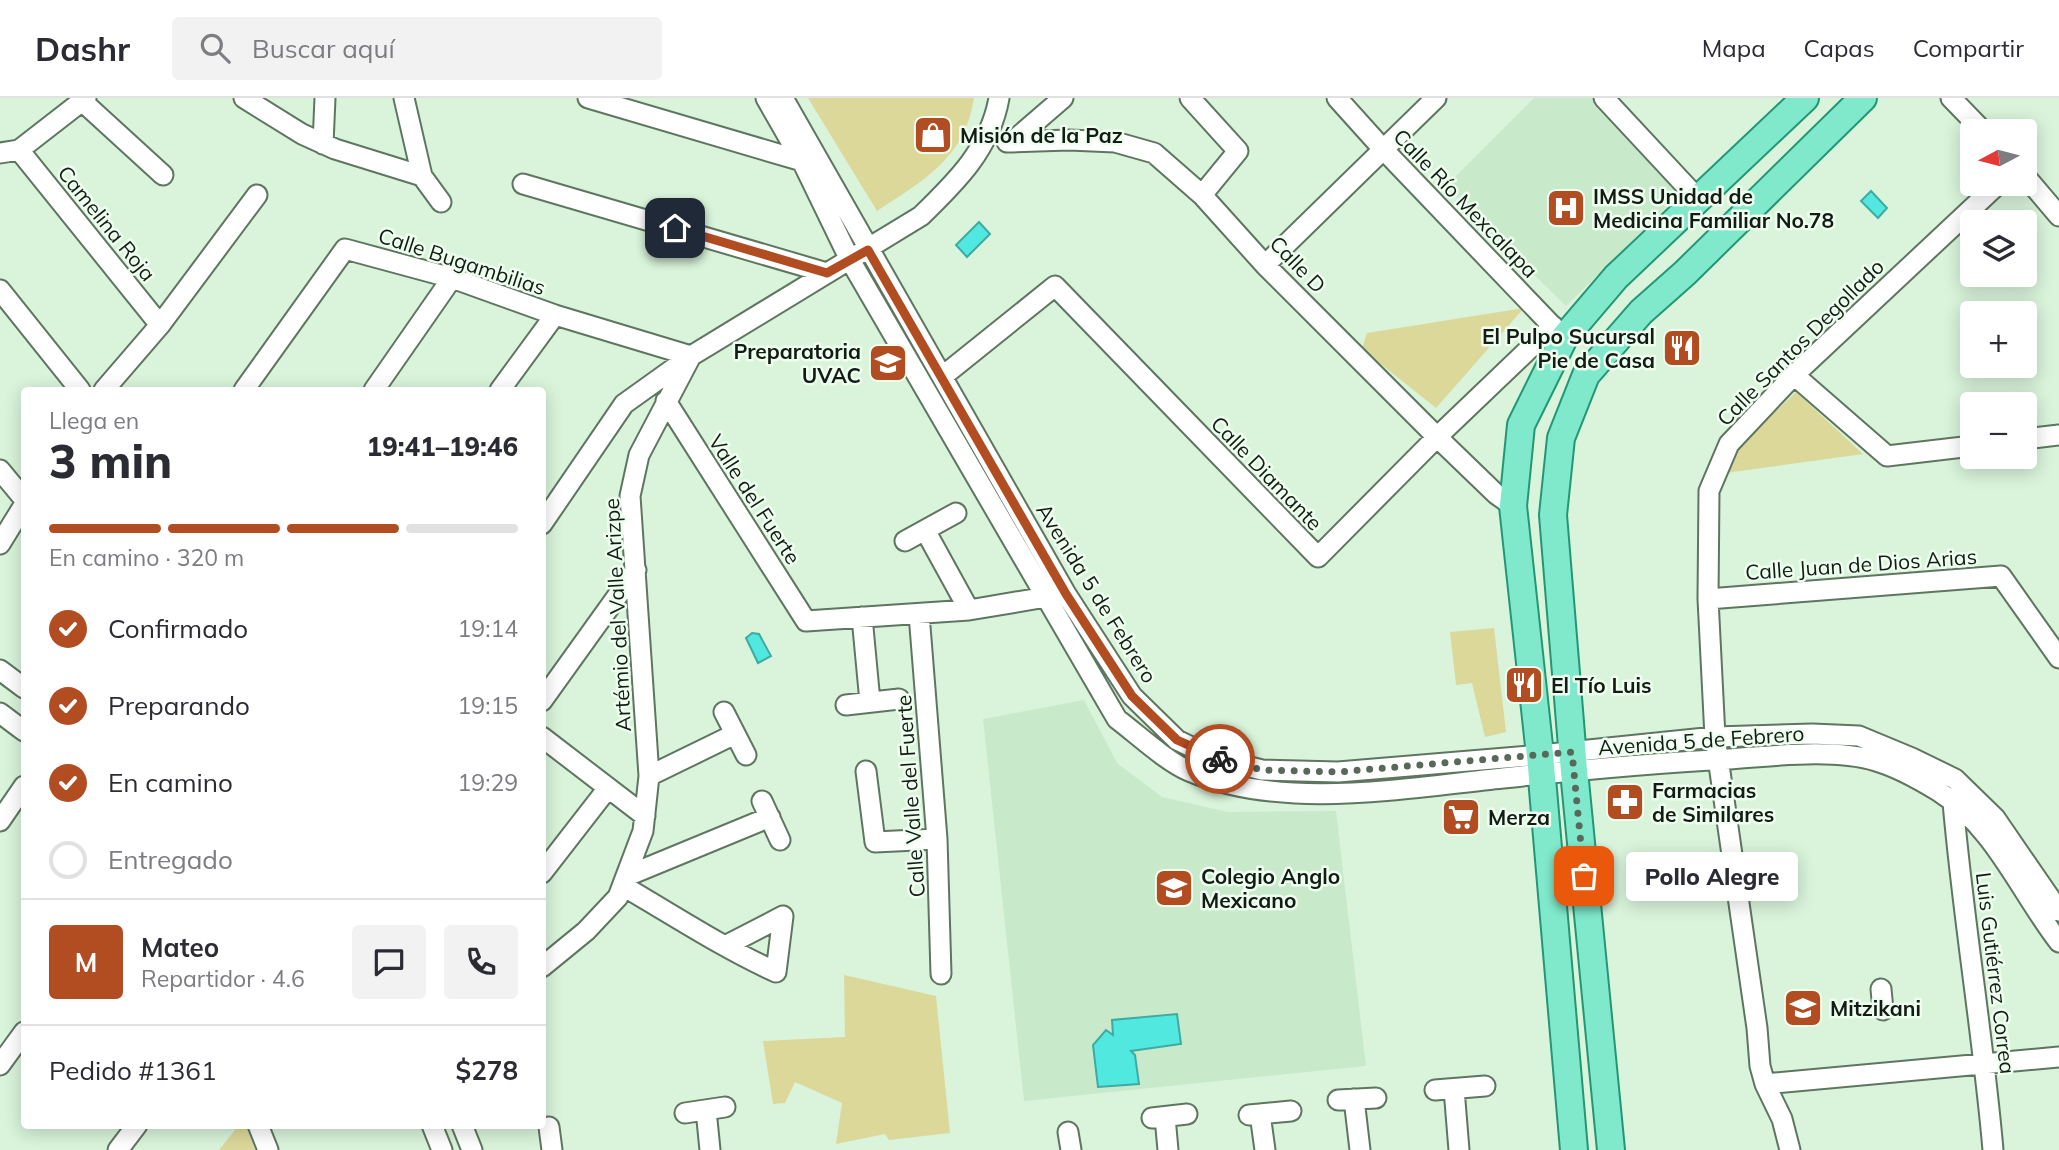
<!DOCTYPE html>
<html lang="es">
<meta charset="utf-8">
<style>
body{margin:0;font-family:Mulish,sans-serif;background:#f2f2f3;color:#2b2b33;height:100vh;display:flex;flex-direction:column;font-size:26px;white-space:nowrap}
*{box-sizing:border-box;margin:0}
p{font-size:23px;color:#7c7c81}
.icon{flex:none;width:38px;height:38px;fill:none;stroke:currentColor;stroke-width:2;stroke-linecap:round;stroke-linejoin:round}
.map{position:relative;flex:1;overflow:hidden}
.details{position:absolute;left:21px;top:289px;width:525px;height:742px;display:flex;flex-direction:column;background:#fff;border-radius:7px;box-shadow:0 4px 18px #0003}
.details>*{flex:none}
.needle{width:46px;rotate:263deg}
.buttons{position:absolute;left:1960px;top:21px;display:grid;gap:14px}
.buttons a{display:grid;place-items:center;width:77px;height:77px;border-radius:7px;background:#fff;box-shadow:0 4px 18px #0003;font-size:35px}
.pin{position:absolute;display:grid;place-items:center;width:60px;height:60px;color:#fff;margin:-30px;border-radius:14px;box-shadow:0 4px 10px #0006}
.courier{position:absolute;display:grid;place-items:center;width:70px;height:70px;margin:-35px;border:5px solid #b24c21;border-radius:50%;background:#fff;color:#222;box-shadow:0 2px 9px #0007}
.bubble{position:absolute;height:49px;border-radius:7px;background:#fff;box-shadow:0 4px 18px #0003;font-size:23px;font-weight:800;line-height:49px;text-align:center}
.head em{font-style:normal;font-weight:800}
.head div{display:flex;flex-direction:column-reverse}
.head{display:flex;align-items:center;justify-content:space-between;height:119px;padding:0 28px}
h1{font-size:46px;font-weight:800;line-height:52px}
.bar{display:grid;grid-template-columns:repeat(4,1fr);gap:10px 7px;align-content:center;height:84px;padding:0 28px}
.bar i{height:9px;border-radius:5px;background:#e1e1e2}
.bar .active{background:#b24c21}
.bar p{grid-column:span 4}
.line{display:flex;align-items:center;gap:18px;padding:0 28px;border-top:2px solid #e1e1e2}
.line div{flex:1}
.round{display:grid;place-items:center;flex:none;width:74px;height:74px;border-radius:7px;background:#f2f2f3}
ol{padding:0 28px;list-style:none}
li{display:flex;align-items:center;gap:21px;height:77px}
li p{margin-inline-start:auto}
li .icon{padding:7px;border-radius:50%;background:#b24c21;color:#fff;stroke-width:4}
li:last-child{color:#7c7c81}
li i{width:38px;height:38px;border:4px solid #e1e1e2;border-radius:50%}
header{display:flex;align-items:center;gap:42px;box-sizing:border-box;height:98px;padding:0 35px;background:#fff;border-bottom:2px solid #e1e1e2}
header strong{font-size:33px}
nav{display:flex;gap:38px;margin-inline-start:auto;font-size:24px}
.search{width:490px;height:63px;background:#f2f2f3;display:flex;align-items:center;gap:18px;box-sizing:border-box;padding:0 24px;border-radius:7px;color:#7c7c81;font-size:26px}
.map>svg:first-child{display:block}
.built{fill:#c8eacb}
.green{fill:#dcd89a}
.water{fill:#50e8df;stroke:#3eaba2;stroke-width:2}
.lines{fill:none;stroke-linecap:round;stroke-linejoin:round}
.minor-casing{stroke:#5e7660;stroke-width:23}
.major-casing{stroke:#239775;stroke-width:30}
.minor{stroke:#fff;stroke-width:19}
.major{stroke:#80e8cb;stroke-width:26}
.done{stroke:#58685a;stroke-width:7;stroke-dasharray:0 12.6}
.route{stroke:#b24c21;stroke-width:9}
.labels{text-anchor:middle;dominant-baseline:central;stroke-width:5;stroke-linejoin:round;paint-order:stroke}
.poi-label{font-size:21px;font-weight:bold;fill:#131c14;stroke:#eefeef;text-anchor:start}
.street-label{font-size:21px;fill:#131c14;stroke:#eefeef}
</style>
<header>
<strong>Dashr</strong>
<div class="search"><svg class="icon" aria-label="search" viewBox="0 0 24 24"><circle cx="10" cy="10" r="6"/><path d="M15 15l6 6"/></svg>Buscar aquí</div>
<nav><a>Mapa</a><a>Capas</a><a>Compartir</a></nav>
</header>
<div class="map">
<svg width="2059" height="1052" viewBox="0 0 2059 1052">
<rect width="100%" height="100%" fill="#d9f4db"/>
<!-- built -->
<path class="built" d="M1534,0H1593L1683,93L1566,208L1489,133L1446,88Z
M1084,602L1117,665L1162,699L1228,714L1336,713L1366,968L1024,1003L983,621Z"/>
<!-- green -->
<path class="green" d="M808,0H974C965,60 924,82 877,113Z
M1524,210L1436,310L1362,251L1367,235Z
M1796,294L1863,356L1726,375L1741,346Z
M1494,530L1506,634L1485,639L1472,585L1456,587L1450,534Z
M844,877L936,898L950,1035L889,1042L885,1036L836,1046L842,1005L795,984L785,1005L773,1006L763,943L845,939Z
M239,1027H246L255,1052H219Z"/>
<!-- water -->
<path class="water" d="M1871,93L1887,110L1878,120L1861,103Z
M979,124L990,136L967,159L956,147Z
M752,535L759,536L771,558L758,565L746,540Z
M1177,916L1181,946L1131,953L1135,957L1139,986L1098,989L1093,947L1106,932L1113,937L1112,922Z"/>
<g class="lines">
<!-- minor casing -->
<g class="minor-casing">
<path id="minor" d="M244,0L302,36L335,51L422,78
M404,0L422,78L441,104
M588,0L802,63
M766,0L802,63L850,162L1117,621C1137,636 1167,664 1189,673C1283,713 1404,690 1503,680C1578,672 1653,665 1729,661C1773,658 1834,650 1876,663C1897,669 1920,682 1938,693C1995,729 2019,792 2059,844
M783,0L1066,496L1132,598L1177,642L1214,660L1262,672L1338,674L1540,657L1715,639L1812,636L1859,638L1912,660L1955,681L1995,720L2059,813
M1190,0L1238,53L1202,97
M1337,0L1382,50L1560,236
M1604,0L1698,101
M1951,0L1983,33
M82,3L163,77
M1007,44H1012L1063,0
M1012,44L1069,42L1115,44L1154,55L1202,97L1265,167L1437,339L1496,396L1513,408
M323,46L325,0
M19,52L160,227
M0,55L19,52L86,0
M2025,78L2059,118
M523,86L827,175
M1265,167L1436,0
M0,192L80,292
M1794,277L1887,358L1972,348
M943,278L1055,188L1318,459L1437,339L1553,228
M104,292L160,227L257,97
M244,292L345,151L452,180L555,217L691,258
M374,292L452,180
M500,292L555,217
M666,303L806,523L969,512L1058,497
M2025,341L2059,337
M0,372L24,401
M542,426L624,306L691,258L921,118C956,84 990,51 999,0
M925,432L969,512
M905,443L956,415
M0,446L24,407
M1708,501L2001,478L2059,560
M919,516L937,741L941,876
M862,519L870,604
M0,572L24,590
M542,603L636,472
M846,607L899,601
M724,614L746,657
M0,615L24,633
M542,639L645,718
M866,673L875,744L937,741
M649,678L735,636
M762,703L780,742
M1953,704C1963,821 1983,936 1993,1052
M0,723L24,688
M542,775L608,690
M627,778L770,719
M623,788C673,817 723,850 776,874L783,818L725,848
M542,869L586,833L618,799L643,733L649,678L630,398L639,357L691,258
M1881,891L1883,912
M0,967L24,934
M1765,986L2059,959
M1454,991L1459,1052
M1435,992L1485,988
M1354,1001L1360,1052
M1338,1002L1376,1000
M706,1012L710,1052
M685,1015L725,1009
M1260,1016L1265,1052
M1249,1017L1291,1013
M1165,1019L1168,1052
M1152,1020L1187,1016
M258,1027L268,1052
M432,1027L442,1052
M462,1027L472,1052
M549,1029L552,1052
M1068,1034L1071,1052
M118,1052L137,1027
M1790,1052L1782,1021L1765,986L1760,968L1757,930L1715,639L1708,501L1709,393L1729,346L1794,277L1998,86"/>
</g>
<!-- major casing -->
<g class="major-casing">
<path id="major" d="M1574,1052L1540,657L1513,408L1521,327L1564,240L1616,179L1805,0
M1611,1052L1574,673L1553,417L1561,340L1586,277L1641,214L1685,175L1863,0"/>
</g>
<!-- minor -->
<use href="#minor" class="minor"/>
<!-- major -->
<use href="#major" class="major"/>
</g>
<g class="lines">
<!-- done -->
<path class="done" d="M1220,661L1262,672L1338,674L1572,654L1584,778"/>
<!-- route -->
<path class="route" d="M675,130L827,175L868,152L1066,496L1132,598L1177,642L1220,661"/>
</g>
<!-- icons -->
<defs>
<g id="shop-square" transform="scale(2.0125)"><rect x="-9" y="-9" width="18" height="18" rx="4" fill="#b24c21" stroke="#eefeef"/><path d="M-5-2.5h2.3a2.7 3.5 0 0 1 5.4 0H5L5.5 6h-11ZM-1.5-2.5h3a1.5 2.3 0 0 0-3 0Z" fill="#fff"/></g>
<g id="hospital-square" transform="scale(2.0125)"><rect x="-9" y="-9" width="18" height="18" rx="4" fill="#b24c21" stroke="#eefeef"/><path d="M-5-5h3v3.5h4V-5h3V5h-3V1.5h-4V5h-3Z" fill="#fff"/></g>
<g id="restaurant-square" transform="scale(2.0125)"><rect x="-9" y="-9" width="18" height="18" rx="4" fill="#b24c21" stroke="#eefeef"/><path d="M-5-6h1v4h1v-4h1v4h1v-4h1v5L-1.5 .5V6h-2V.5L-5-1ZM5-6V6H3V1.5H1.5Q1.5-4 5-6Z" fill="#fff"/></g>
<g id="school-square" transform="scale(2.0125)"><rect x="-9" y="-9" width="18" height="18" rx="4" fill="#b24c21" stroke="#eefeef"/><path d="M0-5L7-2L0 1L-7-2ZM-4 1L0 2.5L4 1V4Q0 6-4 4Z" fill="#fff"/></g>
<g id="pharmacy-square" transform="scale(2.0125)"><rect x="-9" y="-9" width="18" height="18" rx="4" fill="#b24c21" stroke="#eefeef"/><path d="M-2-6h4v4h4v4h-4v4h-4v-4h-4v-4h4Z" fill="#fff"/></g>
<g id="supermarket-square" transform="scale(2.0125)"><rect x="-9" y="-9" width="18" height="18" rx="4" fill="#b24c21" stroke="#eefeef"/><path d="M-6-5.5h2.5l.6 2H6L4.5 2H-2.5L-4.4-4H-6ZM-1.5 3.2a1.3 1.3 0 1 0 .1 0ZM3 3.2a1.3 1.3 0 1 0 .1 0Z" fill="#fff"/></g>
</defs>
<g fill-rule="evenodd">
<use href="#shop-square" x="933" y="37"/>
<use href="#hospital-square" x="1566" y="110"/>
<use href="#restaurant-square" x="1682" y="250"/>
<use href="#school-square" x="888" y="265"/>
<use href="#restaurant-square" x="1524" y="587"/>
<use href="#pharmacy-square" x="1625" y="704"/>
<use href="#supermarket-square" x="1461" y="719"/>
<use href="#school-square" x="1174" y="790"/>
<use href="#school-square" x="1803" y="910"/>
</g>
<g class="labels">
<!-- poi labels -->
<g class="poi-label">
<text x="960" y="37">Misión de la Paz</text>
<text x="1593" y="98">IMSS Unidad de<tspan x="1593" dy="24">Medicina Familiar No.78</tspan></text>
<text x="1655" y="238" text-anchor="end">El Pulpo Sucursal<tspan x="1655" dy="24">Pie de Casa</tspan></text>
<text x="861" y="253" text-anchor="end">Preparatoria<tspan x="861" dy="24">UVAC</tspan></text>
<text x="1551" y="587">El Tío Luis</text>
<text x="1652" y="692">Farmacias<tspan x="1652" dy="24">de Similares</tspan></text>
<text x="1488" y="719">Merza</text>
<text x="1201" y="778">Colegio Anglo<tspan x="1201" dy="24">Mexicano</tspan></text>
<text x="1830" y="910">Mitzikani</text>
</g>
<!-- street labels -->
<g class="street-label">
<text transform="translate(1466 105) rotate(46)">Calle Río Mexcalapa</text>
<text transform="translate(107 125) rotate(51)">Camelina Roja</text>
<text transform="translate(462 163) rotate(18)">Calle Bugambilias</text>
<text transform="translate(1298 166) rotate(46)">Calle D</text>
<text transform="translate(1800 244) rotate(-45)">Calle Santos Degollado</text>
<text transform="translate(1267 375) rotate(46)">Calle Diamante</text>
<text transform="translate(755 401) rotate(57)">Valle del Fuerte</text>
<text transform="translate(1861 466) rotate(-4)">Calle Juan de Dios Arias</text>
<text transform="translate(1097 495) rotate(58)">Avenida 5 de Febrero</text>
<text transform="translate(617 517) rotate(-93)">Artémio del Valle Arizpe</text>
<text transform="translate(1701 642) rotate(-4)">Avenida 5 de Febrero</text>
<text transform="translate(910 698) rotate(-94)">Calle Valle del Fuerte</text>
<text transform="translate(1996 875) rotate(83)">Luis Gutiérrez Correa</text>
</g>
</g>
</svg>
<div class="buttons">
<a><svg class="needle" viewBox="-14 -14 28 28"><path d="M0-13l5 13h-10z" fill="#e53935"/><path d="M0 13l5-13h-10z" fill="#7c7c81"/></svg></a>
<a><svg class="icon" aria-label="layers" viewBox="0 0 24 24"><path d="M12 4l9 5-9 5-9-5zM3 14l9 5 9-5"/></svg></a>
<a>+</a>
<a>−</a>
</div>
<div class="pin" style="left:1584px;top:778px;background:#ea580c"><svg class="icon" aria-label="bag" viewBox="0 0 24 24"><path d="M5 8h14l-1 12H6zM9 8a3 3 0 0 1 6 0"/></svg></div>
<div class="pin" style="left:675px;top:130px;background:#1f2937"><svg class="icon" aria-label="home" viewBox="0 0 24 24"><path d="M3 11l9-7 9 7M6 9v11h12V9"/></svg></div>
<div class="courier" style="left:1220px;top:661px"><svg class="icon" aria-label="bike" viewBox="0 0 24 24"><circle cx="6" cy="16" r="4"/><circle cx="18" cy="16" r="4"/><path d="M6 16l4-8h5l3 8M10 8l3 8H6M13 5h3"/></svg></div>
<div class="bubble" style="left:1626px;top:754px;width:172px">Pollo Alegre</div>
<section class="details">
<div class="head"><div><h1>3 min</h1><p>Llega en</p></div><em>19:41–19:46</em></div>
<div class="bar"><i class="active"></i><i class="active"></i><i class="active"></i><i></i><p>En camino · 320 m</p></div>
<ol>
<li><svg class="icon" aria-label="check" viewBox="0 0 24 24"><path d="M5 12l5 5 9-10"/></svg>Confirmado<p>19:14</p></li>
<li><svg class="icon" aria-label="check" viewBox="0 0 24 24"><path d="M5 12l5 5 9-10"/></svg>Preparando<p>19:15</p></li>
<li><svg class="icon" aria-label="check" viewBox="0 0 24 24"><path d="M5 12l5 5 9-10"/></svg>En camino<p>19:29</p></li>
<li><i></i>Entregado</li>
</ol>
<div class="line" style="height:126px"><b class="round" style="background:#b24c21;color:#fff">M</b><div><b>Mateo</b><p>Repartidor · 4.6</p></div><a class="round"><svg class="icon" aria-label="chat" viewBox="0 0 24 24"><path d="M4 5h16v11H9l-5 4z"/></svg></a><a class="round"><svg class="icon" aria-label="phone" viewBox="0 0 24 24"><path d="M5 4h4l2 5-3 2q2 4 5 5l2-3 5 2v4C11 20 4 13 5 4z"/></svg></a></div>
<div class="line" style="height:91px"><div>Pedido #1361</div><b>$278</b></div>
</section>
</div>
